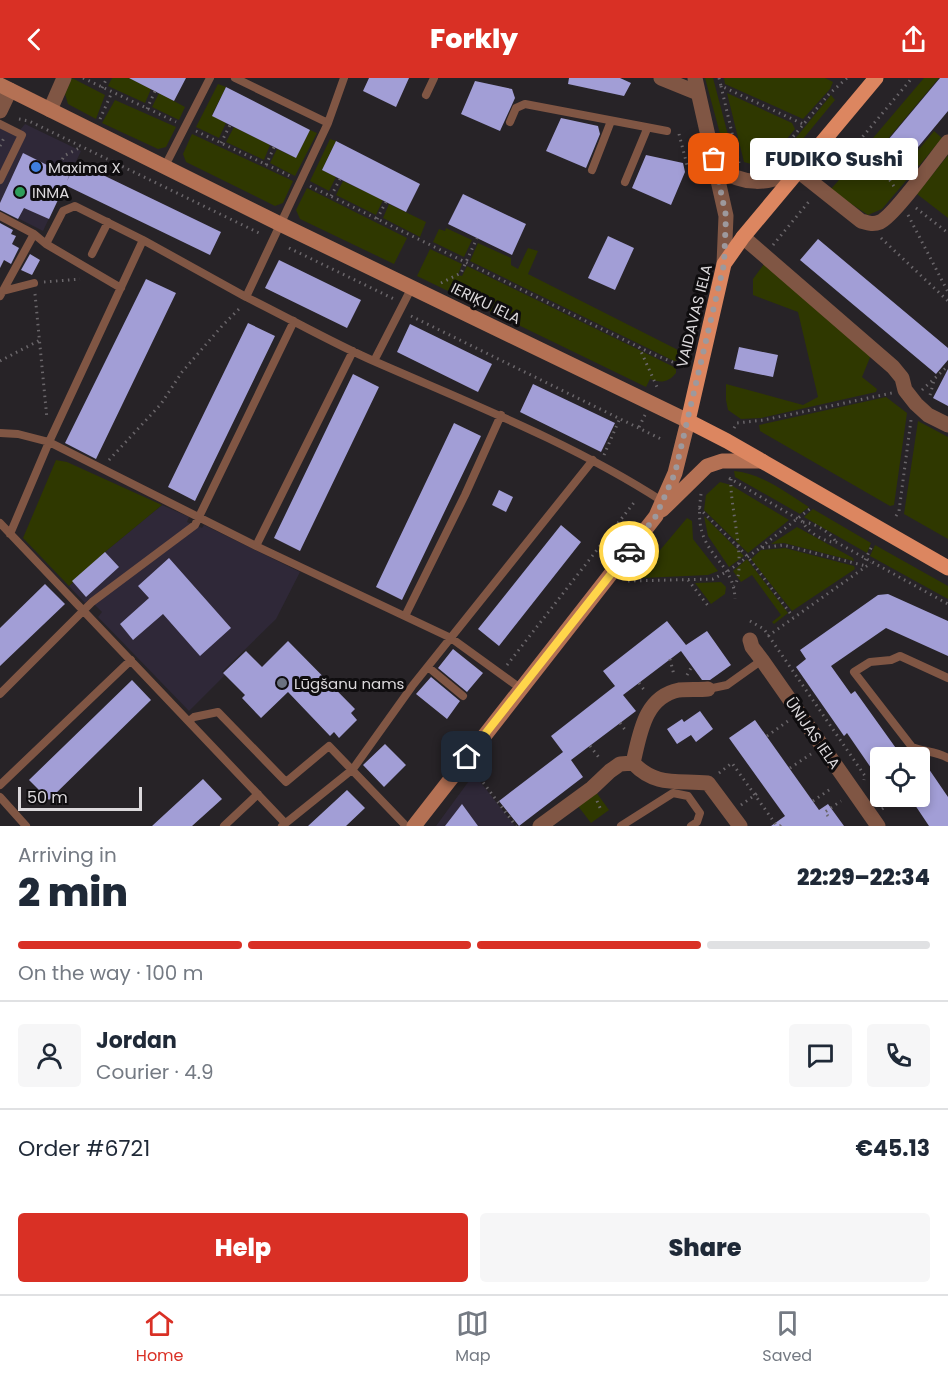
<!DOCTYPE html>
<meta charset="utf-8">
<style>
body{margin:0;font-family:Poppins,sans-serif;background:#f6f6f7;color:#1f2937;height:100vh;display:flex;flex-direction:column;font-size:22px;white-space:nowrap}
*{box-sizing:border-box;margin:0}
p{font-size:20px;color:#747a83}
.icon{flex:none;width:33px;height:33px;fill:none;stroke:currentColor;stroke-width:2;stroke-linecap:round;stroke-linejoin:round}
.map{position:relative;height:748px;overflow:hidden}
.panel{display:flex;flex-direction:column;background:#fff;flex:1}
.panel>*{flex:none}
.controls{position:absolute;left:870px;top:669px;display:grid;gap:12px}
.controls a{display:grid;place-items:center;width:60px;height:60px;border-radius:6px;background:#fff;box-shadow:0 3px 9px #0003;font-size:30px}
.scale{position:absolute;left:18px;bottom:15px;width:124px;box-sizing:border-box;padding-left:6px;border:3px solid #dcd9dc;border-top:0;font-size:16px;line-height:21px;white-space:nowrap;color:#dcd9dc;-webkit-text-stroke:4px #0f0d0f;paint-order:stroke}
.pin{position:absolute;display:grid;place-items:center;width:51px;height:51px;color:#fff;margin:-26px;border-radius:12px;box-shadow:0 3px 9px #0006}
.courier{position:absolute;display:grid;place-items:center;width:60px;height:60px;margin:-30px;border:4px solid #ffd54a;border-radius:50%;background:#fff;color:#222;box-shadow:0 2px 8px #0007}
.bubble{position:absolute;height:42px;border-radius:6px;background:#fff;box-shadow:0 3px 9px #0003;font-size:20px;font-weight:800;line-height:42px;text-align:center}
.head em{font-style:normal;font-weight:800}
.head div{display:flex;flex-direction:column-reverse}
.head{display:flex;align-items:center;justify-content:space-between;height:102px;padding:0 18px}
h1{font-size:39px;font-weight:800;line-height:45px}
.bar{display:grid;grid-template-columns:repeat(4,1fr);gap:9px 6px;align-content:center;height:72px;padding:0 18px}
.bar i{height:8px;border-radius:4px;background:#e0e1e3}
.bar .selected{background:#d93025}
.bar p{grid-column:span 4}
.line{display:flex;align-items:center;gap:15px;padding:0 18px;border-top:2px solid #e0e1e3}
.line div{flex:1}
.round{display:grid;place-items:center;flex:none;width:63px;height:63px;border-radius:6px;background:#f6f6f7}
.primary-button{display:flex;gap:12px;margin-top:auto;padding:12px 18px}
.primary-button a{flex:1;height:69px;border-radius:6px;background:#d93025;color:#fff;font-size:24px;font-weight:800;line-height:69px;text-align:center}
.primary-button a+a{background:#f6f6f7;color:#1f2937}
header{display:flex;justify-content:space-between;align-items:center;height:78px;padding:0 18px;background:#d93025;color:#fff;font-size:27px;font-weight:800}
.tab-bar{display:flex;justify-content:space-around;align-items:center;height:84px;border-top:2px solid #e0e1e3;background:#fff;font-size:16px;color:#747a83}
.tab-bar a{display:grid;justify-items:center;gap:3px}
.tab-bar .selected{color:#d93025}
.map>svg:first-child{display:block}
.commercial{fill:#2f2838}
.green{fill:#2f3800}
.building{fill:#a29ed6}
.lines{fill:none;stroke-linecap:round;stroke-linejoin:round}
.path{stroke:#6a666a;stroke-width:3;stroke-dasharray:1.5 4.5;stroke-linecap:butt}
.lane{stroke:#805644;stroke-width:8}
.street{stroke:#805644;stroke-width:15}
.secondary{stroke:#b47154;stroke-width:15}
.primary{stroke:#dc8660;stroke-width:15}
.done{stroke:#9d999d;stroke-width:6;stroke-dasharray:0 10.8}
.route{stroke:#ffd54a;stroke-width:8}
.shop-dot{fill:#3f7fe0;stroke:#0f0d0f;stroke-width:2}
.leisure-dot{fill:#2e9e5b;stroke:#0f0d0f;stroke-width:2}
.worship-dot{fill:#6b7280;stroke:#0f0d0f;stroke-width:2}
.labels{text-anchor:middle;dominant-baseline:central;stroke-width:6;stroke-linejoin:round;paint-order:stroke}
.poi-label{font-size:15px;fill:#dcd9dc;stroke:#0f0d0f;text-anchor:start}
.street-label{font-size:15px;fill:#dcd9dc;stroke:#0f0d0f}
</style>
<header><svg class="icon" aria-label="back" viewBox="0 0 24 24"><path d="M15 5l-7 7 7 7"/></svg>Forkly<svg class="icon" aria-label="share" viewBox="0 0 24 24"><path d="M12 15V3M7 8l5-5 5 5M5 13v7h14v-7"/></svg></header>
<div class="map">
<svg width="948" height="748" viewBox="0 0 948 748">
<rect width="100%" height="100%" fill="#272327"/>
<!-- commercial -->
<path class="commercial" d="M0,42L20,52L25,46L81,73L43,153L0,131Z
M162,427L189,439L187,444L202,450L204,447L300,494L276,541L222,594L225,597L189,633L98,539L102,534L89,521L85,525L69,508L105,474Z
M474,696L515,748H436Z"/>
<!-- green -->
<path class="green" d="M72,0L105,17L96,41L68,26L65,16Z
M112,0H129L151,11L145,25L108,8Z
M705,0H713L732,72L725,74Z
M724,0H825L833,4L830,11L803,41L725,6Z
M924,0H939L871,81L862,73Z
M218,6L226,9L212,37L226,45L219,60L196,49Z
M159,15L185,29L179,42L152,29Z
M727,15L792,45L795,51L765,87L758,88L744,84Z
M831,17L835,22L789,78L785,73Z
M115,22L176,49L166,69L158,71L102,45Z
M234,49L270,67L264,82L226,64Z
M310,52L317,55L295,98L270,85L277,71L296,80Z
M934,53L942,60L919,88L911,81Z
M192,56L293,103L283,125L275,128L186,84L183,76Z
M330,61L336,63L322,92L336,99L329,113L310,103Z
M863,75L894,100L908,84L916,91L882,131L868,137L830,112Z
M948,77V140L917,116Z
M343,103L383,122L376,137L336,117Z
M307,110L407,160L394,186L300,141L296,132Z
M389,126L426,144L420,159L383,140Z
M446,150L472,162L464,179L433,164L439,151L445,153Z
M478,165L511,180V187L518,191L528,170L538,173L528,196L682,274L680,282L674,283L470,183Z
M430,171L462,186L458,197L462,198L467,188L672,288L676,291V295C668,305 660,305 650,301L646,309L417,198Z
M764,186L871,277L862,299L877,311L876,314L761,340L741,341L728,332L726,322V306L803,327L818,319L798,234L753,217V201Z
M886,319L907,335L894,427L890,428L760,353L759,347Z
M918,343L948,359V461L904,436Z
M56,382L67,384L162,427L105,474L69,508L23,460Z
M734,393C761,395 786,415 809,429L800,436L735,399Z
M720,404L731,407L789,442L748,475L704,432L706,417Z
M813,431L871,465L867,475L804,439Z
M704,438L744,478L729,489L708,458Z
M687,440L692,443L693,461L718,493L708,497L642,500L640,496Z
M797,449L853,480L854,483L784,465L771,466Z
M875,467L948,508V521L870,478Z
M785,470L854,488L855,491L792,533L751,481L761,472Z
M747,481L788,535L774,546L772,544L781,537L752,497L741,504L733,493Z
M721,504L726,509L725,516L711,526L695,505Z
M596,714L609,732L591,745L578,728Z"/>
<!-- building -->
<path class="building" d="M129,0H186L174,23Z
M369,0H409L396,29L363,13Z
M569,0H620L631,5L624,18L568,6Z
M940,0H948V33L894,98L873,80Z
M475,3L512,11L515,20L500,53L461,36Z
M226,9L310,52L296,80L212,38Z
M561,40L598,48L600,56L586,90L546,73Z
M336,63L420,106L406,134L322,92Z
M23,75L69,98L67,103L76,84L221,154L210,177L65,107L49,141L24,130L18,141L0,132V125Z
M646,77L683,85L685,94L671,127L632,110Z
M463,116L526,146L512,177L448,146Z
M0,145L13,152L11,156L16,158L12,166L19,170L11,186L4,182L0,190Z
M608,158L634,170L615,212L588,200Z
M818,161L948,270V282L936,296L800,182Z
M30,176L40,182L32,197L21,192Z
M279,182L361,222L347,250L265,210Z
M146,201L176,215L96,381L65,365Z
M248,245L275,258L195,423L168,409Z
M410,246L492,286L478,314L397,274Z
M739,269L778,277L773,299L734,291Z
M948,291V328L933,320Z
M353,296L379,309L300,473L274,460Z
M533,306L615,345L601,374L520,334Z
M454,345L481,358L402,522L376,509Z
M499,412L513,419L506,434L492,427Z
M561,447L581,464L499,568L478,551Z
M105,474L119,489L86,519L72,503Z
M169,480L231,550L200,578L163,536L133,562L120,546L149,520L138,508Z
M45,506L65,526L0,588V550Z
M888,516L948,543V578L886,550L831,588L851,616L855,613L903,680H880V703L847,655L844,658L796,589L806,581L800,572L878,517Z
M667,543L686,567L707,553L731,587L710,602H702L681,573L623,617L636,633L571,682L583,699L519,748L499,723L563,674L551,658L615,608L603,593Z
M288,563L355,631L351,635L357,642L339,660L334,654L330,658L288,614L261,640L242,620L245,617L223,595L246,573L262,589Z
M453,571L483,595L467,614L438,590Z
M431,599L460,623L447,641L416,616Z
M132,602L151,622L49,722L29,702Z
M700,633L713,651L696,664L691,657L677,666L667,651L682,641L684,644Z
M755,642L819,732L828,726L844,748H771L785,738L729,660Z
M385,666L406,687L384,709L363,687Z
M920,678L948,719V748H929L909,718H920Z
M203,701L222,721L192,748H152Z
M347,712L365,730L346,748H308Z
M462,726L478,748H445Z"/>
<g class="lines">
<!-- path -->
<path class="path" d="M83,0L176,44
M719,0L721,8L803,46
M721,8L739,85
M102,10L107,0
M147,31L155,13
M19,41L29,43L259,155
M100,41L112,14
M196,53L290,98
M679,56L687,87L699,84
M221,65L230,47
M0,68L4,60
M853,71L889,101L895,110
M770,86L829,16L847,0
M266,87L274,69
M57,92L64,78L81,69
M828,100L912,0
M310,108L655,277L685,289
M331,118L340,101
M916,130L948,155
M908,137L948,214
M377,141L386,124
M881,160L948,223
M773,167L811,121
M289,170L394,221
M44,204L80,201
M441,205L461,195L477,160
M35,216L47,341
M411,238L663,362
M639,269L657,309
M0,283L40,262
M922,312L948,288
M930,317L934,303
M639,349L645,337
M734,350L737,345L764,342L892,315
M604,377L620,340
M109,382L161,326L182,294L222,248L241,229
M729,400L803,444C807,454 826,465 836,464L948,526
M731,401C729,426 748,490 734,508
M701,416C699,432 698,447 705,462C716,485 734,492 735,521
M699,430L748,479L793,539
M896,438L899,433L911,342
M803,444C815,445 830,454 836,464
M761,469L811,430
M865,482L873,466
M688,502L709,529
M628,503L713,501L728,493L760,470L783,467L866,488
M750,543L764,551L865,698L864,702
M768,558L871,485
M670,581L674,597
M507,587L636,422
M687,597L692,588
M639,605L645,613
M620,645L626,653
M767,658L788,643
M590,668L600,681
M790,690L811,676
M476,695L516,748
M719,695L732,685L777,748
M597,723L601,732
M813,723L832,710
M741,727L759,714
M882,731L900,718
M828,738L825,734L841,723
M780,748L782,746"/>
<!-- lane -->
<path class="lane" d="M235,0L328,45
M344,0L328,45L246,219C289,240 332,265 376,284C474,327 572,365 662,423
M426,17L434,0
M510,44L516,30L525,26L667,53
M0,46L22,57L0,102
M165,88L210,0
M592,92L611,43
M625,104L647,51
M0,138L34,156L0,218
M34,156L46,166L63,133L75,128L143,162
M46,166L121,210
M92,176L108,144
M3,213L34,205
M374,283L412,209
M0,355L18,356L49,364L256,468L451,560L520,610
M0,445L285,745
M10,456L49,364L143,162L246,219
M256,468L353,273
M405,538L465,417L501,337
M428,589L463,618
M948,600L900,578L891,582L870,584L854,594L912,669C924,674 936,673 948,680
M708,611L727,607L762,582
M0,616L92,524L195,447L294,243
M189,643L194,639L218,634L286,704L329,668L406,748
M0,707L131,582
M0,719L26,748
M224,748L258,716
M282,748L353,691L413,607L593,382
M621,748L673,715L688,718L700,735L697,744L691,748"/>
<!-- street -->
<path class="street" d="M661,0L698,15
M695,0L726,138L724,186
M50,32L64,0
M0,33L10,12
M716,89C745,109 767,106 798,93L861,143C868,145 873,147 880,144C894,138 935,80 948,64
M743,159L893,289L902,300L905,312L916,326L928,337L948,347
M750,562L752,569L762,582L878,748
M633,685C656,709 677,702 708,705L740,748
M540,748L592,710L610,693L620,686L633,685C640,656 644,619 679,612C688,611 699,612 708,611"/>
<!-- secondary -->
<path class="secondary" d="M0,7L280,146L688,343L675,395L656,438L414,748
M662,432L707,388L722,383H762"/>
<!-- primary -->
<path class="primary" d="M876,0L743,159L724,186L688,343L727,363L948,490"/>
</g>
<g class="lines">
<!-- done -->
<path class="done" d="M629,473L656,438L675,395L724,186L726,138L714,81"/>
<!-- route -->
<path class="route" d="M467,679L629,473"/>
</g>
<!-- markers -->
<circle class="shop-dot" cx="36" cy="89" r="6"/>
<circle class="leisure-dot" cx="20" cy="114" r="6"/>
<circle class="worship-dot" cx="282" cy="605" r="6"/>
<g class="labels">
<!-- poi labels -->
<g class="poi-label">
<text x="48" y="89">Maxima X</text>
<text x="32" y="114">INMA</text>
<text x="294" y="605">Lūgšanu nams</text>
</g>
<!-- street labels -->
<g class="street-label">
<text transform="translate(486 225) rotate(26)">IERIĶU IELA</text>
<text transform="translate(694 238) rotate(-76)">VAIDAVAS IELA</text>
<text transform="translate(813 655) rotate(55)">ŪNIJAS IELA</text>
</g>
</g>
</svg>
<div class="controls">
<a><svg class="icon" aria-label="locate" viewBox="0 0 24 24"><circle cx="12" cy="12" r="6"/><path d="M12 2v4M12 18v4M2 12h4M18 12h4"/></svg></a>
</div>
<div class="scale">50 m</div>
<div class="pin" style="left:714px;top:81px;background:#ea580c"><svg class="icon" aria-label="bag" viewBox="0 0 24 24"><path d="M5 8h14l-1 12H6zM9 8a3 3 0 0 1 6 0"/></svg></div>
<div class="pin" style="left:467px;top:679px;background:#1f2937"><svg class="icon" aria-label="home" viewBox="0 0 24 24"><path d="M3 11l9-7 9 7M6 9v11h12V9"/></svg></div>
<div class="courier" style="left:629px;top:473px"><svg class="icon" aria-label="car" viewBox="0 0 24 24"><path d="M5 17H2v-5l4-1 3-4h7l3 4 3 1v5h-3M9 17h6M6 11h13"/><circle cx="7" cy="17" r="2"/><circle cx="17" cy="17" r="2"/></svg></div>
<div class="bubble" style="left:750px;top:60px;width:168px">FUDIKO Sushi</div>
</div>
<section class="panel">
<div class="head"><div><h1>2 min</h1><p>Arriving in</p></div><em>22:29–22:34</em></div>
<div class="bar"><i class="selected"></i><i class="selected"></i><i class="selected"></i><i></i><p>On the way · 100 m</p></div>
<div class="line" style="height:108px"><a class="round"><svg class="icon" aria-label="person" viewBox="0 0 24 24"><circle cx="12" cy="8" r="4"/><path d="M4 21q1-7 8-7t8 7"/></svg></a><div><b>Jordan</b><p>Courier · 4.9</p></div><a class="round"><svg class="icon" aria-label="chat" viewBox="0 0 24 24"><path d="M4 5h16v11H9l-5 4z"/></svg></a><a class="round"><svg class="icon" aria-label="phone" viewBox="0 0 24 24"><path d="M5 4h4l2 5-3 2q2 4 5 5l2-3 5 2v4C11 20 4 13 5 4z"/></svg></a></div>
<div class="line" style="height:78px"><div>Order #6721</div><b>€45.13</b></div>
<div class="primary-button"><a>Help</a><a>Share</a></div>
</section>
<nav class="tab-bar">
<a class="selected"><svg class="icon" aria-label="home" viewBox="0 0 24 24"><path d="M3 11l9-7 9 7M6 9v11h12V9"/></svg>Home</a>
<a><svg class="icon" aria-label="map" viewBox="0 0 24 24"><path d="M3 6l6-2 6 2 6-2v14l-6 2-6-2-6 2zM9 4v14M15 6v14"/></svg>Map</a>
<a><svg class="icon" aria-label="saved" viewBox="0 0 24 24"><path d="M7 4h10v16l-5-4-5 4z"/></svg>Saved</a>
</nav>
